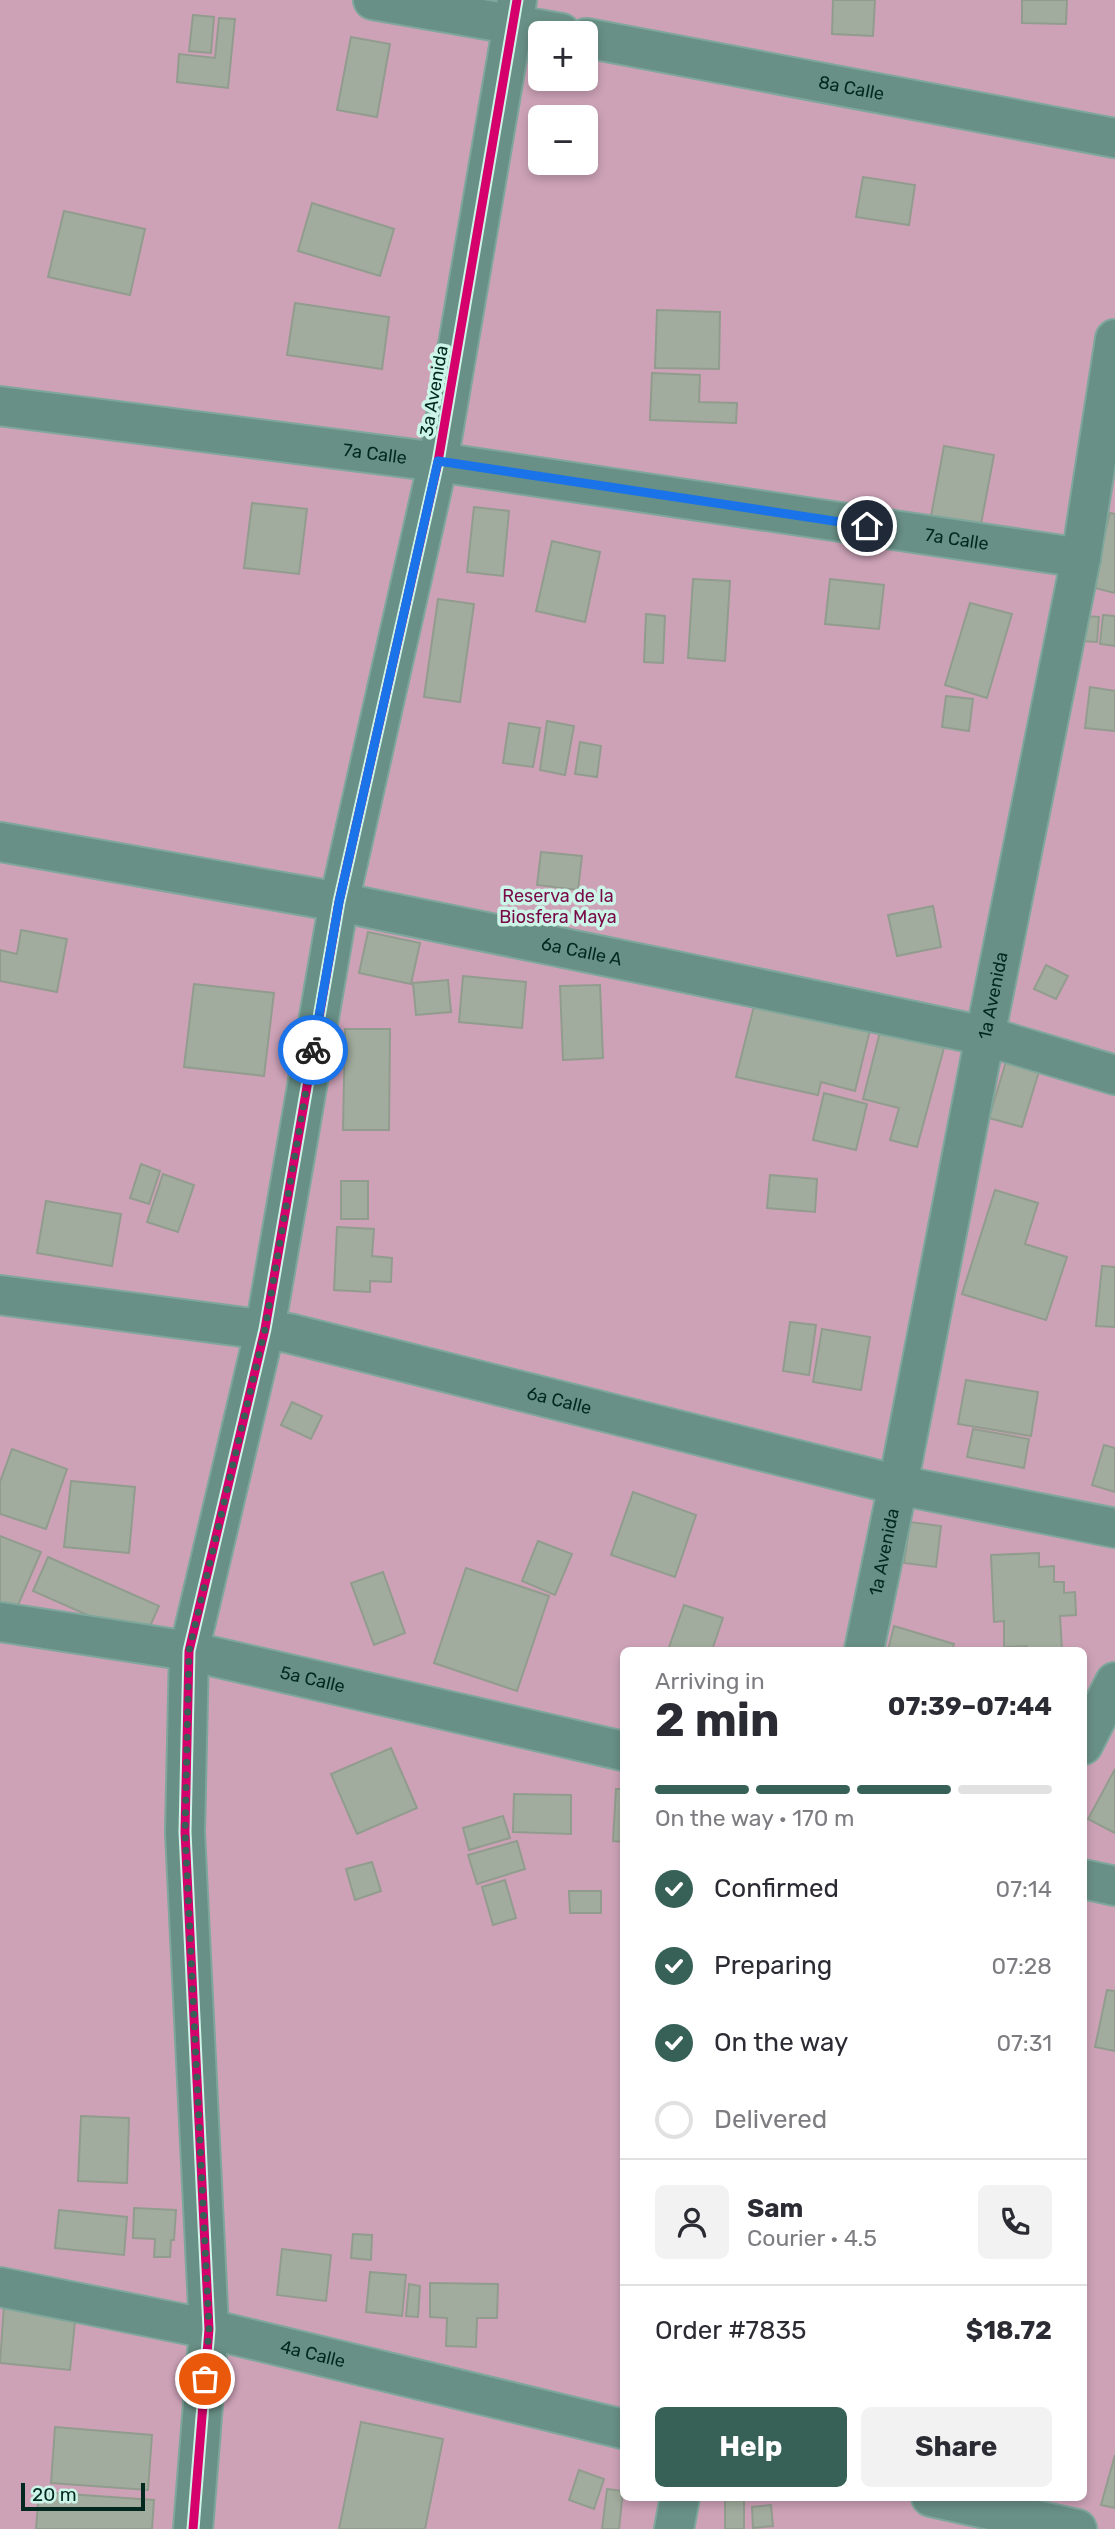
<!DOCTYPE html>
<meta charset="utf-8">
<style>
body{margin:0;font-family:Rubik,sans-serif;background:#f2f2f3;color:#2b2b33;height:100vh;display:flex;flex-direction:column;font-size:26px;white-space:nowrap}
*{box-sizing:border-box;margin:0}
p{font-size:23px;color:#7c7c81}
.icon{flex:none;width:38px;height:38px;fill:none;stroke:currentColor;stroke-width:2;stroke-linecap:round;stroke-linejoin:round}
.map{position:relative;flex:1;overflow:hidden}
.panel{position:absolute;left:620px;top:1647px;width:467px;height:854px;display:flex;flex-direction:column;background:#fff;border-radius:10px;box-shadow:0 4px 10px #0003}
.panel>*{flex:none}
.buttons{position:absolute;left:528px;top:21px;display:grid;gap:14px}
.buttons a{display:grid;place-items:center;width:70px;height:70px;border-radius:10px;background:#fff;box-shadow:0 4px 10px #0003;font-size:35px}
.scale{position:absolute;left:21px;bottom:18px;width:124px;box-sizing:border-box;padding-left:7px;border:4px solid #022920;border-top:0;font-size:19px;line-height:24px;white-space:nowrap;color:#022920;-webkit-text-stroke:5px #ccf5e8;paint-order:stroke}
.pin{position:absolute;display:grid;place-items:center;width:60px;height:60px;color:#fff;margin:-30px;border:4px solid #fff;border-radius:50%;box-shadow:0 2px 7px #0007}
.courier{position:absolute;display:grid;place-items:center;width:70px;height:70px;margin:-35px;border:5px solid #1a73e8;border-radius:50%;background:#fff;color:#222;box-shadow:0 2px 9px #0007}
.headline em{font-style:normal;font-weight:700}
.headline div{display:flex;flex-direction:column-reverse}
.headline{display:flex;align-items:center;justify-content:space-between;height:119px;padding:0 35px}
h1{font-size:46px;font-weight:700;line-height:52px}
.bar{display:grid;grid-template-columns:repeat(4,1fr);gap:10px 7px;align-content:center;height:84px;padding:0 35px}
.bar i{height:9px;border-radius:5px;background:#e1e1e2}
.bar .current{background:#376157}
.bar p{grid-column:span 4}
.line{display:flex;align-items:center;gap:18px;padding:0 35px;border-top:2px solid #e1e1e2}
.line div{flex:1}
.round{display:grid;place-items:center;flex:none;width:74px;height:74px;border-radius:10px;background:#f2f2f3}
ol{padding:0 35px;list-style:none}
li{display:flex;align-items:center;gap:21px;height:77px}
li p{margin-inline-start:auto}
li .icon{padding:7px;border-radius:50%;background:#376157;color:#fff;stroke-width:4}
li:last-child{color:#7c7c81}
li i{width:38px;height:38px;border:4px solid #e1e1e2;border-radius:50%}
.cta{display:flex;gap:14px;margin-top:auto;padding:14px 35px}
.cta a{flex:1;height:80px;border-radius:10px;background:#376157;color:#fff;font-size:28px;font-weight:700;line-height:80px;text-align:center}
.cta a+a{background:#f2f2f3;color:#2b2b33}
.map>svg:first-child{display:block}
.green{fill:#cda2b7;fill-rule:evenodd}
.building{fill:#a2ac9e;stroke:#929c8e;stroke-width:2}
.lines{fill:none;stroke-linecap:round;stroke-linejoin:round}
.street-casing{stroke:#7fa69b;stroke-width:42}
.street{stroke:#699086;stroke-width:38}
.cycleway-casing{stroke:#ccf5e8;stroke-width:13}
.cycleway{stroke:#d6006c;stroke-width:9}
.done{stroke:#376157;stroke-width:7;stroke-dasharray:0 12.6}
.route{stroke:#1a73e8;stroke-width:9}
.labels{text-anchor:middle;dominant-baseline:central;stroke-width:7;stroke-linejoin:round;paint-order:stroke}
.street-label{font-size:18px;fill:#022920;stroke:#ccf5e8}
.park-label{font-size:18px;fill:#790a48;stroke:#ccf5e8}
</style>
<div class="map">
<svg width="1115" height="2529" viewBox="0 0 1115 2529">
<rect width="100%" height="100%" fill="#9ac9bc"/>
<!-- green -->
<path class="green" d="M0,0H1115V2529H0ZM541,33H586V79H541ZM541,117H586V163H541ZM623,1650H1083V2497H623Z"/>
<!-- building -->
<path class="building" d="M833,0H875L873,36L832,34Z
M1022,0H1067L1066,24L1022,23Z
M193,15L214,17L211,53L189,51Z
M219,18L235,19L228,88L177,82L179,54L215,58Z
M351,37L390,44L377,117L337,110Z
M863,177L915,185L909,225L856,217Z
M312,203L394,229L380,276L298,251Z
M64,211L145,229L130,295L48,277Z
M295,303L389,317L382,369L287,355Z
M657,310L720,312L719,369L655,368Z
M652,373L700,375L699,402L737,403L736,423L650,420Z
M944,446L994,455L981,524L931,516Z
M252,503L307,509L299,574L244,568Z
M474,507L509,511L503,576L467,572Z
M1110,513L1115,514V593L1091,587Z
M552,541L600,552L585,622L536,611Z
M693,579L730,581L725,661L688,658Z
M830,579L884,585L879,629L825,624Z
M438,599L474,604L460,702L424,697Z
M970,603L1012,614L987,698L945,685Z
M646,614L665,616L663,663L644,662Z
M1103,615L1115,616V646L1100,644Z
M1084,616L1099,617L1097,642L1082,641Z
M1090,687L1115,691V731L1085,728Z
M946,696L973,699L969,731L942,727Z
M547,721L574,726L565,775L540,770Z
M509,723L540,728L533,767L503,763Z
M580,742L601,746L597,777L575,774Z
M541,852L582,856L578,890L537,885Z
M933,906L941,947L897,956L888,915Z
M21,930L67,939L57,992L0,981V950L17,954Z
M368,932L420,943L411,984L359,973Z
M1046,965L1068,976L1056,999L1034,989Z
M463,976L526,982L522,1028L459,1022Z
M448,980L451,1012L416,1015L413,983Z
M194,984L274,993L264,1076L184,1067Z
M600,985L603,1058L563,1060L560,986Z
M755,1002L870,1030L855,1091L821,1082L818,1095L736,1077Z
M345,1029H390L389,1130H343Z
M880,1032L944,1048L917,1147L890,1140L899,1108L863,1099Z
M1008,1055L1041,1065L1022,1127L989,1118Z
M824,1093L867,1104L856,1150L813,1140Z
M141,1164L160,1171L149,1204L130,1198Z
M163,1174L194,1185L178,1232L147,1222Z
M770,1175L817,1179L815,1212L767,1208Z
M341,1181H368V1219H341Z
M995,1190L1038,1203L1025,1244L1067,1257L1046,1320L962,1294Z
M46,1201L121,1214L112,1266L37,1253Z
M337,1227L374,1229L372,1256L392,1258L391,1282L370,1281V1292L334,1290Z
M1102,1266L1115,1267V1327L1096,1326Z
M790,1322L816,1325L809,1375L783,1371Z
M822,1329L870,1337L861,1390L813,1382Z
M966,1380L1038,1392L1031,1436L958,1424Z
M292,1402L322,1416L311,1439L281,1425Z
M973,1429L1029,1439L1024,1468L967,1457Z
M1104,1445L1115,1448V1492L1092,1485Z
M12,1449L67,1469L46,1529L0,1514V1482Z
M71,1481L135,1487L129,1553L64,1547Z
M633,1492L696,1515L675,1577L611,1555Z
M910,1522L941,1526L936,1567L904,1563Z
M0,1536L41,1552L15,1612L0,1606Z
M538,1541L572,1554L555,1595L522,1581Z
M1039,1553V1567L1054,1566V1582H1064V1593L1075,1592L1076,1615L1060,1616L1062,1650H1028L1027,1646L1004,1647V1621L994,1622L991,1555Z
M48,1557L159,1606L144,1640L33,1591Z
M466,1568L549,1596L517,1691L434,1663Z
M383,1572L405,1633L374,1645L351,1583Z
M684,1605L723,1618L712,1650H668Z
M894,1626L954,1644L952,1650H888Z
M391,1748L417,1808L357,1834L331,1774Z
M1115,1769V1833L1088,1819Z
M616,1789H623V1842L613,1841Z
M514,1794L571,1795V1834L513,1832Z
M503,1816L510,1838L469,1850L463,1828Z
M517,1841L525,1869L477,1884L468,1855Z
M372,1862L381,1891L355,1900L346,1869Z
M505,1880L516,1918L493,1925L482,1887Z
M569,1891H601V1913H570Z
M1107,1990L1115,1991V2051L1095,2047Z
M81,2116L129,2118L127,2183L78,2181Z
M134,2208L176,2210L174,2240H171L170,2257H154L155,2239L133,2238Z
M59,2210L127,2217L124,2255L55,2248Z
M353,2234L372,2235L371,2260L351,2258Z
M282,2249L331,2255L326,2301L277,2295Z
M370,2272L406,2275L402,2316L366,2312Z
M430,2283L498,2284L497,2318H477L476,2347L446,2346L447,2318L430,2317Z
M409,2284L420,2286L418,2317L406,2316Z
M4,2305L76,2312L70,2370L0,2363Z
M361,2422L443,2439L425,2529H339Z
M55,2427L152,2435L148,2490L51,2483Z
M1115,2455V2508L1101,2505Z
M579,2470L604,2479L594,2509L569,2500Z
M607,2489L623,2491L619,2529H602Z
M39,2492L154,2500L152,2529H36Z
M725,2498H744V2529H725Z
M771,2505L773,2526L753,2528L752,2507Z"/>
<g class="lines">
<!-- street casing -->
<g class="street-casing">
<g id="street">
<path d="M373,0L561,33"/>
<path id="s1" d="M586,38L1115,138"/>
<path id="s2" d="M0,406L438,462L1081,558"/>
<path id="s3" d="M0,842L339,902L662,968L985,1036L1115,1075"/>
<path id="s4" d="M0,1295L288,1333L898,1485L1115,1528"/>
<path id="s5" d="M0,1622L189,1651L623,1751"/>
<path id="s6" d="M864,1650L898,1485L985,1036L1081,558L1115,339"/>
<path d="M1083,1745L1115,1682"/>
<path d="M1083,1879L1115,1886"/>
<path id="s7" d="M0,2287L209,2329L623,2429"/>
<path d="M931,2497L1077,2529"/>
<path d="M193,2529L209,2329L185,1832L189,1651L265,1329L339,902L438,462L517,0"/>
<path d="M674,2529L680,2497"/>
</g>
</g>
<!-- street -->
<use href="#street" class="street"/>
<!-- cycleway casing -->
<g class="cycleway-casing">
<path id="cycleway" d="M193,2529L209,2329L185,1832L189,1651L265,1329L339,902L438,462L517,0"/>
</g>
<!-- cycleway -->
<use href="#cycleway" class="cycleway"/>
</g>
<g class="lines">
<!-- done -->
<path class="done" d="M205,2379L209,2329L185,1832L189,1651L265,1329L313,1050"/>
<!-- route -->
<path class="route" d="M313,1050L339,902L438,461L867,526"/>
</g>
<g class="labels">
<!-- street labels -->
<g class="street-label">
<text stroke="none"><textPath href="#s1" startOffset="270">8a Calle</textPath></text>
<text transform="translate(434 391) rotate(-80)">3a Avenida</text>
<text stroke="none"><textPath href="#s2" startOffset="378">7a Calle</textPath></text>
<text stroke="none"><textPath href="#s2" startOffset="966">7a Calle</textPath></text>
<text stroke="none"><textPath href="#s3" startOffset="592">6a Calle A</textPath></text>
<text stroke="none"><textPath href="#s6" startOffset="667">1a Avenida</textPath></text>
<text stroke="none"><textPath href="#s4" startOffset="570">6a Calle</textPath></text>
<text stroke="none"><textPath href="#s6" startOffset="100">1a Avenida</textPath></text>
<text stroke="none"><textPath href="#s5" startOffset="318">5a Calle</textPath></text>
<text stroke="none"><textPath href="#s7" startOffset="320">4a Calle</textPath></text>
</g>
<!-- park labels -->
<g class="park-label">
<text x="558" y="896">Reserva de la<tspan x="558" dy="21">Biosfera Maya</tspan></text>
</g>
</g>
</svg>
<div class="buttons">
<a>+</a>
<a>−</a>
</div>
<div class="scale">20 m</div>
<div class="pin" style="left:205px;top:2379px;background:#ea580c"><svg class="icon" aria-label="bag" viewBox="0 0 24 24"><path d="M5 8h14l-1 12H6zM9 8a3 3 0 0 1 6 0"/></svg></div>
<div class="pin" style="left:867px;top:526px;background:#1f2937"><svg class="icon" aria-label="home" viewBox="0 0 24 24"><path d="M3 11l9-7 9 7M6 9v11h12V9"/></svg></div>
<div class="courier" style="left:313px;top:1050px"><svg class="icon" aria-label="bike" viewBox="0 0 24 24"><circle cx="6" cy="16" r="4"/><circle cx="18" cy="16" r="4"/><path d="M6 16l4-8h5l3 8M10 8l3 8H6M13 5h3"/></svg></div>
<section class="panel">
<div class="headline"><div><h1>2 min</h1><p>Arriving in</p></div><em>07:39–07:44</em></div>
<div class="bar"><i class="current"></i><i class="current"></i><i class="current"></i><i></i><p>On the way · 170 m</p></div>
<ol>
<li><svg class="icon" aria-label="check" viewBox="0 0 24 24"><path d="M5 12l5 5 9-10"/></svg>Confirmed<p>07:14</p></li>
<li><svg class="icon" aria-label="check" viewBox="0 0 24 24"><path d="M5 12l5 5 9-10"/></svg>Preparing<p>07:28</p></li>
<li><svg class="icon" aria-label="check" viewBox="0 0 24 24"><path d="M5 12l5 5 9-10"/></svg>On the way<p>07:31</p></li>
<li><i></i>Delivered</li>
</ol>
<div class="line" style="height:126px"><a class="round"><svg class="icon" aria-label="person" viewBox="0 0 24 24"><circle cx="12" cy="8" r="4"/><path d="M4 21q1-7 8-7t8 7"/></svg></a><div><b>Sam</b><p>Courier · 4.5</p></div><a class="round"><svg class="icon" aria-label="phone" viewBox="0 0 24 24"><path d="M5 4h4l2 5-3 2q2 4 5 5l2-3 5 2v4C11 20 4 13 5 4z"/></svg></a></div>
<div class="line" style="height:91px"><div>Order #7835</div><b>$18.72</b></div>
<div class="cta"><a>Help</a><a>Share</a></div>
</section>
</div>
